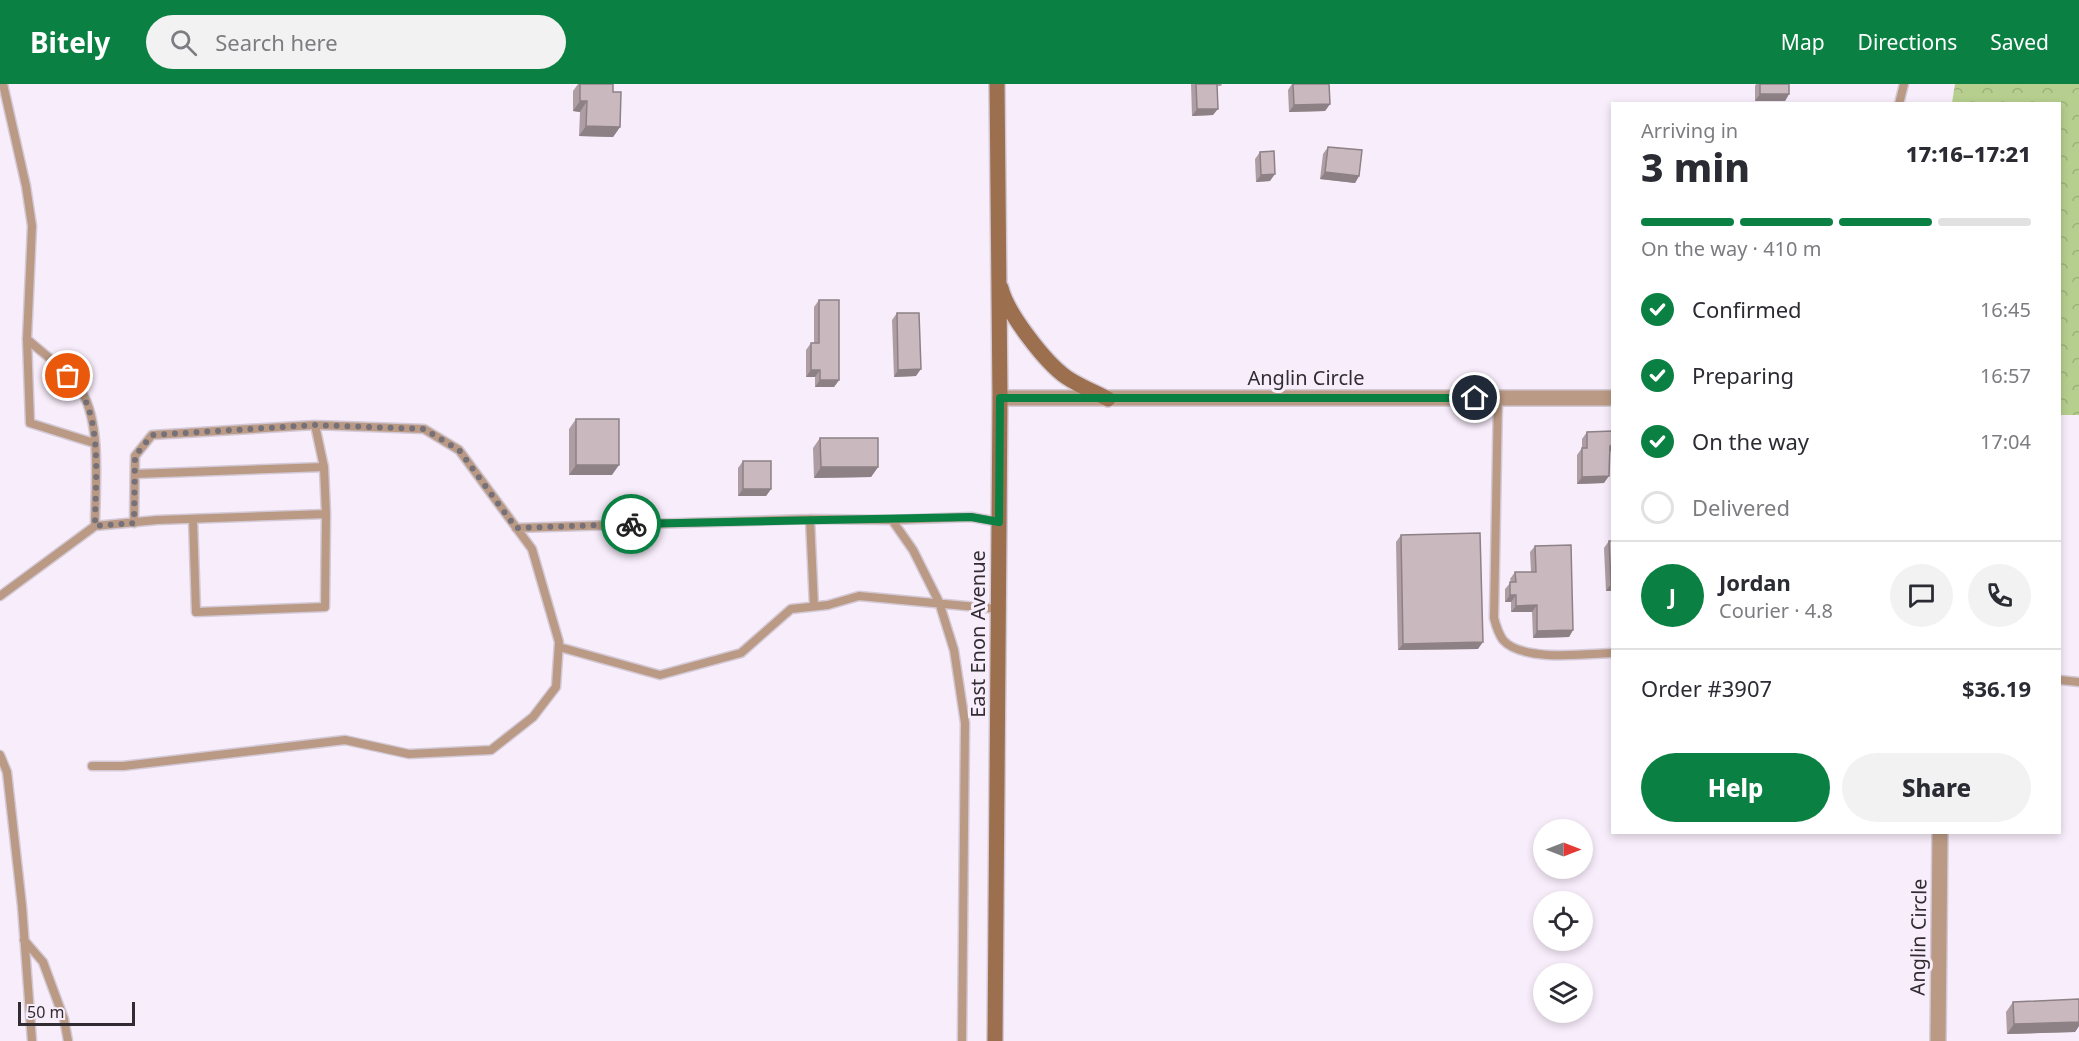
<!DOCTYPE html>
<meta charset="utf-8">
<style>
body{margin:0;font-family:"Noto Sans",sans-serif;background:#f2f2f3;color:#2b2b33;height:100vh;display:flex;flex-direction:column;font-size:22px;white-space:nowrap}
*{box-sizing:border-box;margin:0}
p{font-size:20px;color:#7c7c81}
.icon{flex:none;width:33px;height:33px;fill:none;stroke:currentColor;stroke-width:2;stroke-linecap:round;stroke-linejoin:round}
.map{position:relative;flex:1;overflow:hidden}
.panel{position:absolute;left:1611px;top:18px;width:450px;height:732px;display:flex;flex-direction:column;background:#fff;border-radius:0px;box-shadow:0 3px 9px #0003}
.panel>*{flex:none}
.needle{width:39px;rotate:90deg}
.fabs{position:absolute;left:1533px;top:735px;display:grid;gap:12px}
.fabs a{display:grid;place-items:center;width:60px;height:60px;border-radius:50%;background:#fff;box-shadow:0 3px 9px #0003;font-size:30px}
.scale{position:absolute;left:18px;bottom:15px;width:117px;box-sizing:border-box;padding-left:6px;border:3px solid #302c31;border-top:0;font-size:16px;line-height:21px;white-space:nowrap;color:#302c31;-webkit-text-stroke:4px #f8edfb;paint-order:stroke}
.pin{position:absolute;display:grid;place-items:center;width:51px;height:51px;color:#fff;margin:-26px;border:3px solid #fff;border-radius:50%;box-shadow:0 2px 6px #0007}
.courier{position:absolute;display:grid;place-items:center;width:60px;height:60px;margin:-30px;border:4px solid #0b8043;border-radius:50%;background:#fff;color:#222;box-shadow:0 2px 8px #0007}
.summary em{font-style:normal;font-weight:800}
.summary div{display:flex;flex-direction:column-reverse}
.summary{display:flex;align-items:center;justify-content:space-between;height:102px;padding:0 30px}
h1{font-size:39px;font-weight:800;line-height:45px}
.bar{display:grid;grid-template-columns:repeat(4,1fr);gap:9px 6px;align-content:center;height:72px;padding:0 30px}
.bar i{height:8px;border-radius:4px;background:#e1e1e2}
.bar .current{background:#0b8043}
.bar p{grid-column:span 4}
.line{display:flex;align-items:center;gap:15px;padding:0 30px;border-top:2px solid #e1e1e2}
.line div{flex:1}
.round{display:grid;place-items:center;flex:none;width:63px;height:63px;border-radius:32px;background:#f2f2f3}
ol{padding:0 30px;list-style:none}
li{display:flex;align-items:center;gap:18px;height:66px}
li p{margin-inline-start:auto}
li .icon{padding:6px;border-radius:50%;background:#0b8043;color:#fff;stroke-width:4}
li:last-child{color:#7c7c81}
li i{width:33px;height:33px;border:3px solid #e1e1e2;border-radius:50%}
.primary-button{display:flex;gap:12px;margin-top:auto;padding:12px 30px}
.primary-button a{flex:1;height:69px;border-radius:36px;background:#0b8043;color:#fff;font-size:24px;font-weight:800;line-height:69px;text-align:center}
.primary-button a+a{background:#f2f2f3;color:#2b2b33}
header{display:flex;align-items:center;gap:36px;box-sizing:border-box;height:84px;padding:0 30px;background:#0b8043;color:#fff}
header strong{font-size:28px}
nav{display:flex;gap:33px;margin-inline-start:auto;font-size:21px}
.search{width:420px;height:54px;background:#f2f2f3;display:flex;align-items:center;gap:15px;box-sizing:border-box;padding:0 21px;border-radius:33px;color:#7c7c81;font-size:22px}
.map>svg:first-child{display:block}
.forest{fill:url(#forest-crowns)}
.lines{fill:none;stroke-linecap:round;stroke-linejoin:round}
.lane-casing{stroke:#d4cad7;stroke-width:11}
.street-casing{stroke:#d4cad7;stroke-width:18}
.secondary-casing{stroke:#d4cad7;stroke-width:18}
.lane{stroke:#ba9a84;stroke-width:8}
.street{stroke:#ba9a84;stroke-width:15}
.secondary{stroke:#9c6f4f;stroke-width:15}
.wall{fill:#ae9ea4}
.shaded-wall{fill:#8d8186}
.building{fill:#cab8bf;stroke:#8d8186;stroke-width:1.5}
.done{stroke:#767078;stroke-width:6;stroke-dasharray:0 10.8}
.route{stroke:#0b8043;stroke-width:8}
.labels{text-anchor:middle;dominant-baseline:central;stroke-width:6;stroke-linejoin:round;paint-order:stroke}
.street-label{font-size:20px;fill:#302c31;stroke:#f8edfb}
</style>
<header>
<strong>Bitely</strong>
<div class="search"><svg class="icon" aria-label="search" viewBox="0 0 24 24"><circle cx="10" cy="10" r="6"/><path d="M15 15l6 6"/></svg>Search here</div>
<nav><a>Map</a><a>Directions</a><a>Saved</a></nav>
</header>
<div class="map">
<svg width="2079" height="957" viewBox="0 0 2079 957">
<defs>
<pattern id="forest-crowns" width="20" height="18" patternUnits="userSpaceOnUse" patternTransform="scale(1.5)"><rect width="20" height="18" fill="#b6cf8e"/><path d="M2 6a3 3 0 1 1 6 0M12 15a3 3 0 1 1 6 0" fill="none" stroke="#9db27b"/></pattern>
</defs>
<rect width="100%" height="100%" fill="#f8edfb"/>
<!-- forest -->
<path class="forest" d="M1955,0H2079V331H2060V20L1952,19Z"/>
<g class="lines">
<!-- lane casing -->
<g class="lane-casing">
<path id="lane" d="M3,0L26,102L32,142L27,255L30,339L94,359
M1899,20L1904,0
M27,255C42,269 67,286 78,302C103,335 95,402 95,442
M1498,314L1494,534C1496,542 1498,549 1503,556C1522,578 1585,570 1612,569
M135,390L324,383
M193,435L196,528L325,523L326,430
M892,436L913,466L939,518L954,566L965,639L962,957
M516,444L810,435
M0,512L95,442L157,436L326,430L324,383L315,341L152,351L135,372L134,439
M814,522L810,435L892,436L971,433L999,438
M559,563L660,591L741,569L791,525L828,521L859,512L998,525
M2060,596L2079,598
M0,671L7,688L22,822L32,957
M92,682H123L345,656L409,670L491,666L533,633L556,603L559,558L532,465L459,366L424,345L315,341
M24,856L43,878L64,935L68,957"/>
</g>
<!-- street casing -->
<g class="street-casing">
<path id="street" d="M1000,314H1612
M1938,957L1940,748"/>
</g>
<!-- secondary casing -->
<g class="secondary-casing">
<path id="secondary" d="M1001,204C1007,229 1045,278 1066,293C1079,302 1095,308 1108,315
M995,957L1000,314L997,0"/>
</g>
<!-- lane -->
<use href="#lane" class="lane"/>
<!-- street -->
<use href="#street" class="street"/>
<!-- secondary -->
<use href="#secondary" class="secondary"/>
</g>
<!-- wall -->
<path class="wall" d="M578,0H613V8L620,43L613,53L579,52L580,28L573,27V7Z
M1191,0H1222L1221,2H1217L1213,31L1192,32Z
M1292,0H1329L1330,20L1325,27L1289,28L1288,6Z
M1756,0H1789V10L1785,17H1755V2Z
M1328,63L1359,92L1355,99L1320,95L1323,70Z
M1260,68L1270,97L1256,98L1255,75Z
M819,216L839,296L834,303H815V293H806V266L811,259H814V223Z
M897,229L916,292L894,293L892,236Z
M576,335L612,391H569V345Z
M1587,348L1610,368H1609L1604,399L1577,400V371L1582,364V355Z
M820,354L878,383L871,393L814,394L813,364Z
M743,377L771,405L766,412H738V384Z
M1401,451L1478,565L1398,566L1396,458Z
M1609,457H1612V507H1606L1604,464Z
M1535,462L1573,546L1569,553L1533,554L1532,528H1511V518H1505V505L1511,498L1510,495L1515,488H1531L1530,468Z
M2079,915V942L2075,948L2007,950L2006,928L2013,918Z"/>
<!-- shaded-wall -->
<path class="shaded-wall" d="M1760,10H1789L1785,17H1755Z
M580,17H587L580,28L573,27Z
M1330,20L1325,27L1289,28L1294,21Z
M1197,25H1218L1213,31L1192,32Z
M586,42L620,43L613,53L579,52Z
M1325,88L1359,92L1355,99L1320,95Z
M1275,90L1270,97L1256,98L1261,91Z
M921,285L916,292L894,293L898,286Z
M811,286H820L815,293H806Z
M820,296H839L834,303H815Z
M1612,361V365L1610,368H1605L1610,362Z
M576,381H619L612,391H569Z
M821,383H878L871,393L814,394Z
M1609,392L1604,399L1577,400L1582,393Z
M743,405H771L766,412H738Z
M1611,500H1612V507H1606Z
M1510,511H1516L1511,518H1505Z
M1537,521L1532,528H1511L1516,522Z
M1573,546L1569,553L1533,554L1537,547Z
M1483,558L1478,565L1398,566L1403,560Z
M2079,938V942L2075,948L2007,950L2014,940Z"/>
<!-- building -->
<path class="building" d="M580,0H613V8H621L620,43L586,42L587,17H580Z
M1196,0H1217L1218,25H1197Z
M1293,0H1329L1330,20L1294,21Z
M1760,0H1789V10H1760Z
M1328,63L1362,66L1359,92L1325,88Z
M1274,67L1275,90L1261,91L1260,68Z
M819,216H839V296H820V286H811V259H819Z
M897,229H919L921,285L898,286Z
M576,335H619V381H576Z
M1612,347V361L1610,362L1609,392L1582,393V364H1587V348Z
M820,354H878V383H821Z
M743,377H771V405H743Z
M1480,449L1483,558L1403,560L1401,451Z
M1609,457H1612V500H1611Z
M1571,461L1573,546L1537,547V521L1516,522V511H1510V498H1516L1515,488H1536L1535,462Z
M2079,915V938L2014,940L2013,918Z"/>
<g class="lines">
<!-- done -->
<path class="done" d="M68,292C105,324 95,396 95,442L134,439L135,372L152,351L315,341L424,345L459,366L516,444L631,440"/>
<!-- route -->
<path class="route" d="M631,440L971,433L999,438L1000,314H1475"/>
</g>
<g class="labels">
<!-- street labels -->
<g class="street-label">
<text x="1306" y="293">Anglin Circle</text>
<text transform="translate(977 550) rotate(-90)">East Enon Avenue</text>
<text transform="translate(1918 853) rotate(-89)">Anglin Circle</text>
</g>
</g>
</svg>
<div class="fabs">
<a><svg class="needle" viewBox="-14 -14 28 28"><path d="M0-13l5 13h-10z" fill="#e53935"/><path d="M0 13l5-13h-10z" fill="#7c7c81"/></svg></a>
<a><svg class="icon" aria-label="locate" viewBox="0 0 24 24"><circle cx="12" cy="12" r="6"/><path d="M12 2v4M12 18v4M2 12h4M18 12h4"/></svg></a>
<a><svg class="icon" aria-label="layers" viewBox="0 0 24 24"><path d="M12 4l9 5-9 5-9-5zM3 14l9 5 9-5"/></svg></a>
</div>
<div class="scale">50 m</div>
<div class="pin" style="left:68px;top:292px;background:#ea580c"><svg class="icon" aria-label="bag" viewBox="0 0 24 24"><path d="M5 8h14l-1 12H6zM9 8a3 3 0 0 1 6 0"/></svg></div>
<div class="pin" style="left:1475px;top:314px;background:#1f2937"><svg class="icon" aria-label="home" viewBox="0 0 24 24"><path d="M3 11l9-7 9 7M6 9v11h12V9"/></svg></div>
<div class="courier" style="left:631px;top:440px"><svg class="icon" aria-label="bike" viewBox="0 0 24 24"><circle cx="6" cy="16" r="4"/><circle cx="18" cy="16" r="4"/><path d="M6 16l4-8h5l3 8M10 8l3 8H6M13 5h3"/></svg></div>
<section class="panel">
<div class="summary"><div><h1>3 min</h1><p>Arriving in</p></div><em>17:16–17:21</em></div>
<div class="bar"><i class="current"></i><i class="current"></i><i class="current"></i><i></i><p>On the way · 410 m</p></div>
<ol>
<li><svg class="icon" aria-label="check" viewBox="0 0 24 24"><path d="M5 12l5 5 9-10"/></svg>Confirmed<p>16:45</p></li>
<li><svg class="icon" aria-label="check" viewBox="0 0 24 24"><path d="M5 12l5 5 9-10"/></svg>Preparing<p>16:57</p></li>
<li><svg class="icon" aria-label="check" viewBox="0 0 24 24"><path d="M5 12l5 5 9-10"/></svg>On the way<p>17:04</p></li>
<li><i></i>Delivered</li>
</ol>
<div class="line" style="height:108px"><b class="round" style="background:#0b8043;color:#fff">J</b><div><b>Jordan</b><p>Courier · 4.8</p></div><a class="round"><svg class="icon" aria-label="chat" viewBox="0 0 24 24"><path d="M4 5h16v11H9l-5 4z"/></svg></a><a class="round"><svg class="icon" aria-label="phone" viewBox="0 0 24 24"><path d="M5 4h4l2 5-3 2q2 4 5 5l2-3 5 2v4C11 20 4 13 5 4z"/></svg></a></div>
<div class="line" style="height:78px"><div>Order #3907</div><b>$36.19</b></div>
<div class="primary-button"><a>Help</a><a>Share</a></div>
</section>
</div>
